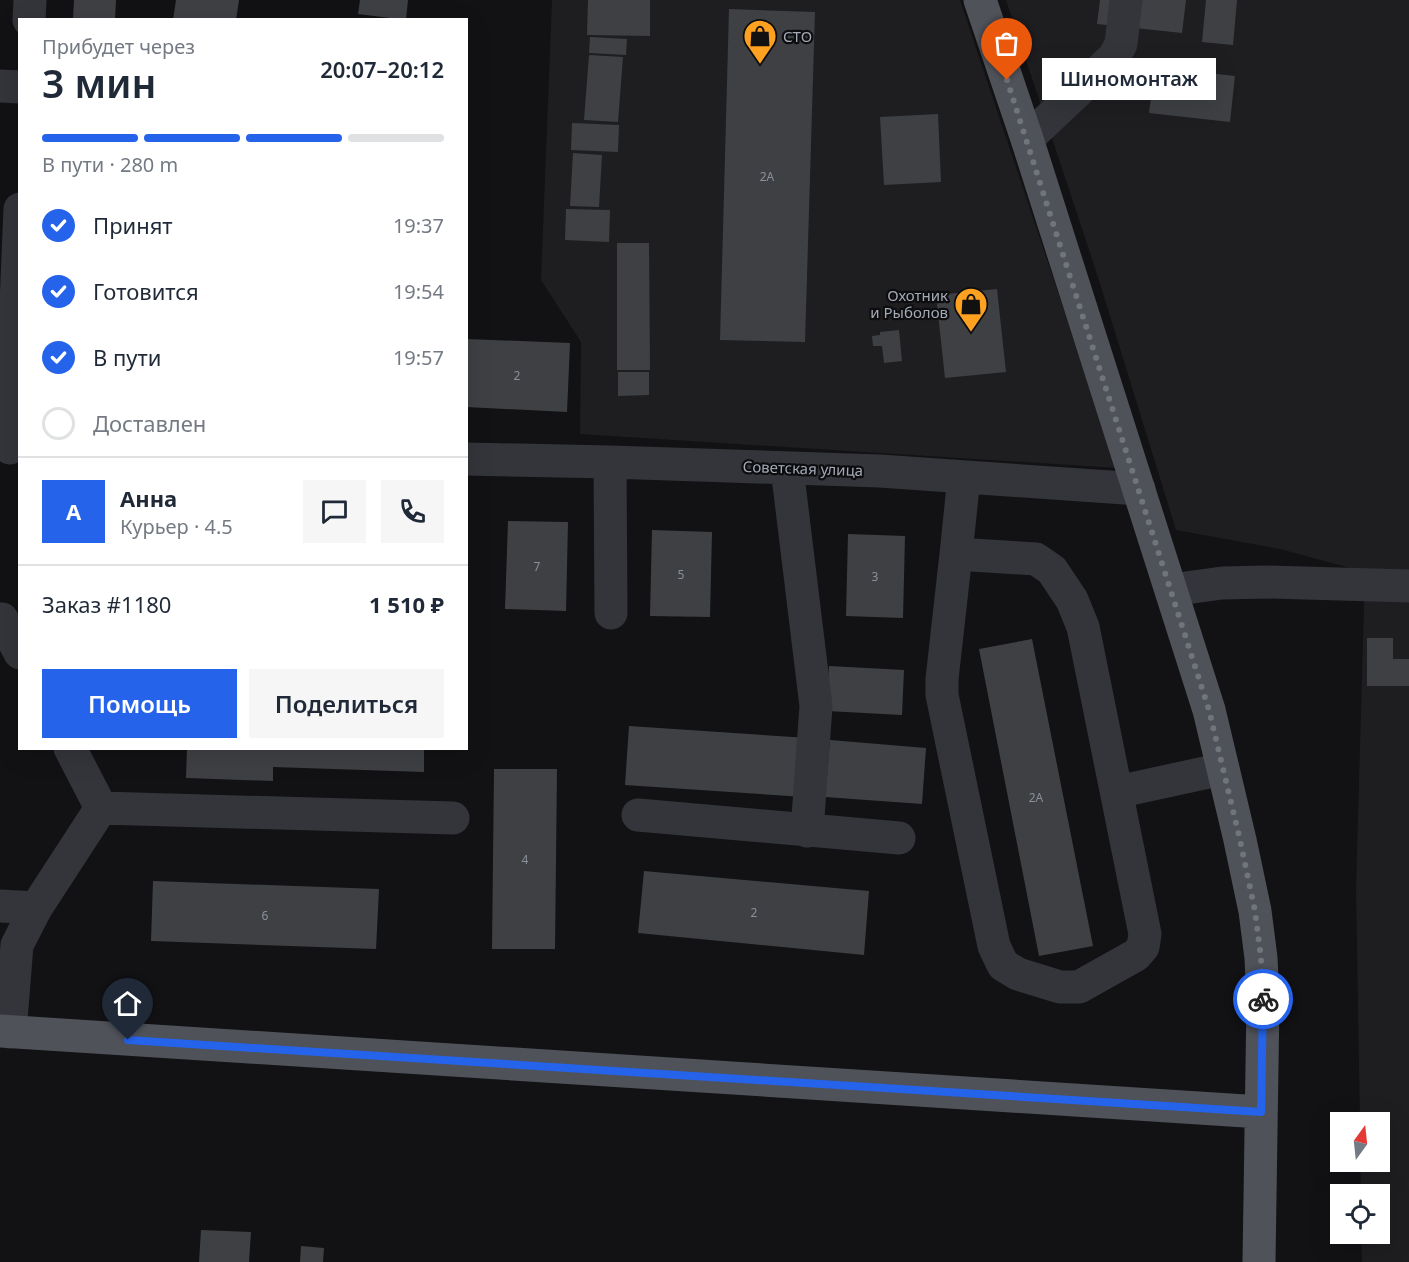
<!DOCTYPE html>
<html lang="ru">
<meta charset="utf-8">
<style>
body{margin:0;font-family:"Noto Sans",sans-serif;background:#f6f6f7;color:#1f2937;height:100vh;display:flex;flex-direction:column;font-size:22px;white-space:nowrap}
*{box-sizing:border-box;margin:0}
p{font-size:20px;color:#747a83}
.icon{flex:none;width:33px;height:33px;fill:none;stroke:currentColor;stroke-width:2;stroke-linecap:round;stroke-linejoin:round}
.map{position:relative;flex:1;overflow:hidden}
.details{position:absolute;left:18px;top:18px;width:450px;height:732px;display:flex;flex-direction:column;background:#fff;border-radius:0px;box-shadow:0 6px 24px #0002}
.details>*{flex:none}
.needle{width:39px;rotate:15deg}
.controls{position:absolute;left:1330px;top:1112px;display:grid;gap:12px}
.controls a{display:grid;place-items:center;width:60px;height:60px;border-radius:0px;background:#fff;box-shadow:0 6px 24px #0002;font-size:30px}
.pin{position:absolute;display:grid;place-items:center;width:51px;height:51px;color:#fff;margin:-62px -26px;border-radius:50% 50% 50% 0;rotate:-45deg;box-shadow:0 0 6px #0007}
.pin .icon{rotate:45deg}
.courier{position:absolute;display:grid;place-items:center;width:60px;height:60px;margin:-30px;border:4px solid #2563eb;border-radius:50%;background:#fff;color:#222;box-shadow:0 2px 8px #0007}
.bubble{position:absolute;height:42px;border-radius:0px;background:#fff;box-shadow:0 6px 24px #0002;font-size:20px;font-weight:600;line-height:42px;text-align:center}
.summary em{font-style:normal;font-weight:600}
.summary div{display:flex;flex-direction:column-reverse}
.summary{display:flex;align-items:center;justify-content:space-between;height:102px;padding:0 24px}
h1{font-size:39px;font-weight:600;line-height:45px}
.bar{display:grid;grid-template-columns:repeat(4,1fr);gap:9px 6px;align-content:center;height:72px;padding:0 24px}
.bar i{height:8px;border-radius:4px;background:#e0e1e3}
.bar .on{background:#2563eb}
.bar p{grid-column:span 4}
.line{display:flex;align-items:center;gap:15px;padding:0 24px;border-top:2px solid #e0e1e3}
.line div{flex:1}
.round{display:grid;place-items:center;flex:none;width:63px;height:63px;border-radius:0px;background:#f6f6f7}
ol{padding:0 24px;list-style:none}
li{display:flex;align-items:center;gap:18px;height:66px}
li p{margin-inline-start:auto}
li .icon{padding:6px;border-radius:50%;background:#2563eb;color:#fff;stroke-width:4}
li:last-child{color:#747a83}
li i{width:33px;height:33px;border:3px solid #e0e1e3;border-radius:50%}
.primary-button{display:flex;gap:12px;margin-top:auto;padding:12px 24px}
.primary-button a{flex:1;height:69px;border-radius:0px;background:#2563eb;color:#fff;font-size:24px;font-weight:600;line-height:69px;text-align:center}
.primary-button a+a{background:#f6f6f7;color:#1f2937}
.map>svg:first-child{display:block}
.built{fill:#1e1e21}
.building{fill:#3e4044}
.lines{fill:none;stroke-linecap:round;stroke-linejoin:round}
.minor{stroke:#33353a;stroke-width:33}
.major{stroke:#4f5259;stroke-width:33}
.done{stroke:#70757d;stroke-width:6;stroke-dasharray:0 10.8}
.route{stroke:#2563eb;stroke-width:8}
.labels{text-anchor:middle;dominant-baseline:central;stroke-width:4.5;stroke-linejoin:round;paint-order:stroke}
.number-label{font-size:12px;fill:#8a909a}
.poi-label{font-size:15px;fill:#a3aab6;stroke:#0d0d0f;text-anchor:start}
.street-label{font-size:15px;fill:#a3aab6;stroke:#0d0d0f}
</style>
<div class="map">
<svg width="1409" height="1262" viewBox="0 0 1409 1262">
<rect width="100%" height="100%" fill="#121214"/>
<!-- built -->
<path class="built" d="M552,0H960L1117,468L580,434L581,342L541,280Z
M1006,0H1409V1262H1362L1361,1233H1380V1194H1361L1360,1161H1380V1122H1360L1356,888L1365,572L1280,549L1176,530L1097,274Z"/>
<!-- building -->
<path class="building" d="M74,0H116L115,20H73Z
M176,0H239L236,20H173Z
M360,0H408L406,20L358,14Z
M588,0H650V36L587,35Z
M1100,0H1186L1182,33L1097,24Z
M1206,0H1237L1233,45L1202,42Z
M729,9L815,12L805,342L720,340Z
M590,37L627,39L626,55L589,53Z
M589,55L623,57L618,122L584,120Z
M1155,67L1235,76L1230,122L1149,113Z
M938,114L941,182L884,185L880,117Z
M572,123L619,125L618,152L571,150Z
M573,153L602,155L599,207L570,206Z
M566,209L610,210L609,242L565,240Z
M617,243H649L650,370H617Z
M997,289L1006,372L945,378L936,295Z
M899,330L902,361L884,363L882,346H873L872,336L880,335V332Z
M466,339L570,343L567,412L466,407Z
M618,372H649V395L618,396Z
M508,521L568,522L566,611L505,609Z
M652,530L712,532L710,617L650,616Z
M848,534L905,536L903,618L846,616Z
M1367,638H1393V659H1409V686H1367Z
M1032,639L1093,946L1039,956L979,649Z
M829,666L904,670L902,715L827,711Z
M629,726L808,738L804,797L625,785Z
M830,740L926,748L922,804L825,797Z
M187,748H424V772L273,767V781L186,778Z
M494,769H557L555,949H492Z
M644,871L869,891L864,955L638,933Z
M153,881L379,889L376,949L151,941Z
M201,1230L251,1232L249,1262H199Z
M301,1246L324,1248L323,1262H300Z"/>
<g class="lines">
<!-- minor -->
<path class="minor" d="M29,20L30,0
M0,86L20,87
M1027,139L1114,57L1121,44L1126,0
M10,448L20,209
M466,459L610,462L880,471L1139,489
M610,462L611,613
M787,468L816,706L807,831
M956,554L1036,559L1052,570L1072,600L1083,627L1145,934L1143,947L1136,955L1079,987H1060L1018,974L1003,965L994,946L942,695V679Z
M956,554L964,477
M1171,590L1222,583L1266,582L1409,586
M0,619H2L20,653
M70,748L101,808
M1117,792L1223,769
M638,815L899,838
M0,906L36,908L101,808L453,818
M10,1032L17,945L36,908"/>
<!-- major -->
<path class="major" d="M980,0L1027,139L1209,710L1240,840L1255,911L1261,958L1263,1001L1259,1262
M0,1031L1261,1112"/>
</g>
<g class="lines">
<!-- done -->
<path class="done" d="M1007,80L1209,710L1240,840L1255,911L1261,958L1263,999"/>
<!-- route -->
<path class="route" d="M128,1040L1261,1112L1263,999"/>
</g>
<!-- icons -->
<defs>
<g id="shop-pin" transform="scale(1.725)"><path d="M0 17L-7.5 6A9.5 9.5 0 1 1 7.5 6Z" fill="#ffa120" stroke="#0d0d0f"/><path d="M-5-2.5h2.3a2.7 3.5 0 0 1 5.4 0H5L5.5 6h-11ZM-1.5-2.5h3a1.5 2.3 0 0 0-3 0Z" fill="#111"/></g>
</defs>
<g fill-rule="evenodd">
<use href="#shop-pin" x="760" y="36"/>
<use href="#shop-pin" x="971" y="304"/>
</g>
<g class="labels">
<!-- number labels -->
<g class="number-label">
<text x="767" y="176">2А</text>
<text x="517" y="375">2</text>
<text x="537" y="566">7</text>
<text x="681" y="574">5</text>
<text x="875" y="576">3</text>
<text x="1036" y="797">2А</text>
<text x="525" y="859">4</text>
<text x="754" y="912">2</text>
<text x="265" y="915">6</text>
</g>
<!-- poi labels -->
<g class="poi-label">
<text x="783" y="36">СТО</text>
<text x="948" y="295" text-anchor="end">Охотник<tspan x="948" dy="17">и Рыболов</tspan></text>
</g>
<!-- street labels -->
<g class="street-label">
<text transform="translate(803 468) rotate(2)">Советская улица</text>
</g>
</g>
</svg>
<div class="controls">
<a><svg class="needle" viewBox="-14 -14 28 28"><path d="M0-13l5 13h-10z" fill="#e53935"/><path d="M0 13l5-13h-10z" fill="#747a83"/></svg></a>
<a><svg class="icon" aria-label="locate" viewBox="0 0 24 24"><circle cx="12" cy="12" r="6"/><path d="M12 2v4M12 18v4M2 12h4M18 12h4"/></svg></a>
</div>
<div class="pin" style="left:1007px;top:80px;background:#ea580c"><svg class="icon" aria-label="bag" viewBox="0 0 24 24"><path d="M5 8h14l-1 12H6zM9 8a3 3 0 0 1 6 0"/></svg></div>
<div class="pin" style="left:128px;top:1040px;background:#1f2937"><svg class="icon" aria-label="home" viewBox="0 0 24 24"><path d="M3 11l9-7 9 7M6 9v11h12V9"/></svg></div>
<div class="courier" style="left:1263px;top:999px"><svg class="icon" aria-label="bike" viewBox="0 0 24 24"><circle cx="6" cy="16" r="4"/><circle cx="18" cy="16" r="4"/><path d="M6 16l4-8h5l3 8M10 8l3 8H6M13 5h3"/></svg></div>
<div class="bubble" style="left:1042px;top:58px;width:174px">Шиномонтаж</div>
<section class="details">
<div class="summary"><div><h1>3 мин</h1><p>Прибудет через</p></div><em>20:07–20:12</em></div>
<div class="bar"><i class="on"></i><i class="on"></i><i class="on"></i><i></i><p>В пути · 280 m</p></div>
<ol>
<li><svg class="icon" aria-label="check" viewBox="0 0 24 24"><path d="M5 12l5 5 9-10"/></svg>Принят<p>19:37</p></li>
<li><svg class="icon" aria-label="check" viewBox="0 0 24 24"><path d="M5 12l5 5 9-10"/></svg>Готовится<p>19:54</p></li>
<li><svg class="icon" aria-label="check" viewBox="0 0 24 24"><path d="M5 12l5 5 9-10"/></svg>В пути<p>19:57</p></li>
<li><i></i>Доставлен</li>
</ol>
<div class="line" style="height:108px"><b class="round" style="background:#2563eb;color:#fff">А</b><div><b>Анна</b><p>Курьер · 4.5</p></div><a class="round"><svg class="icon" aria-label="chat" viewBox="0 0 24 24"><path d="M4 5h16v11H9l-5 4z"/></svg></a><a class="round"><svg class="icon" aria-label="phone" viewBox="0 0 24 24"><path d="M5 4h4l2 5-3 2q2 4 5 5l2-3 5 2v4C11 20 4 13 5 4z"/></svg></a></div>
<div class="line" style="height:78px"><div>Заказ #1180</div><b>1 510 ₽</b></div>
<div class="primary-button"><a>Помощь</a><a>Поделиться</a></div>
</section>
</div>
